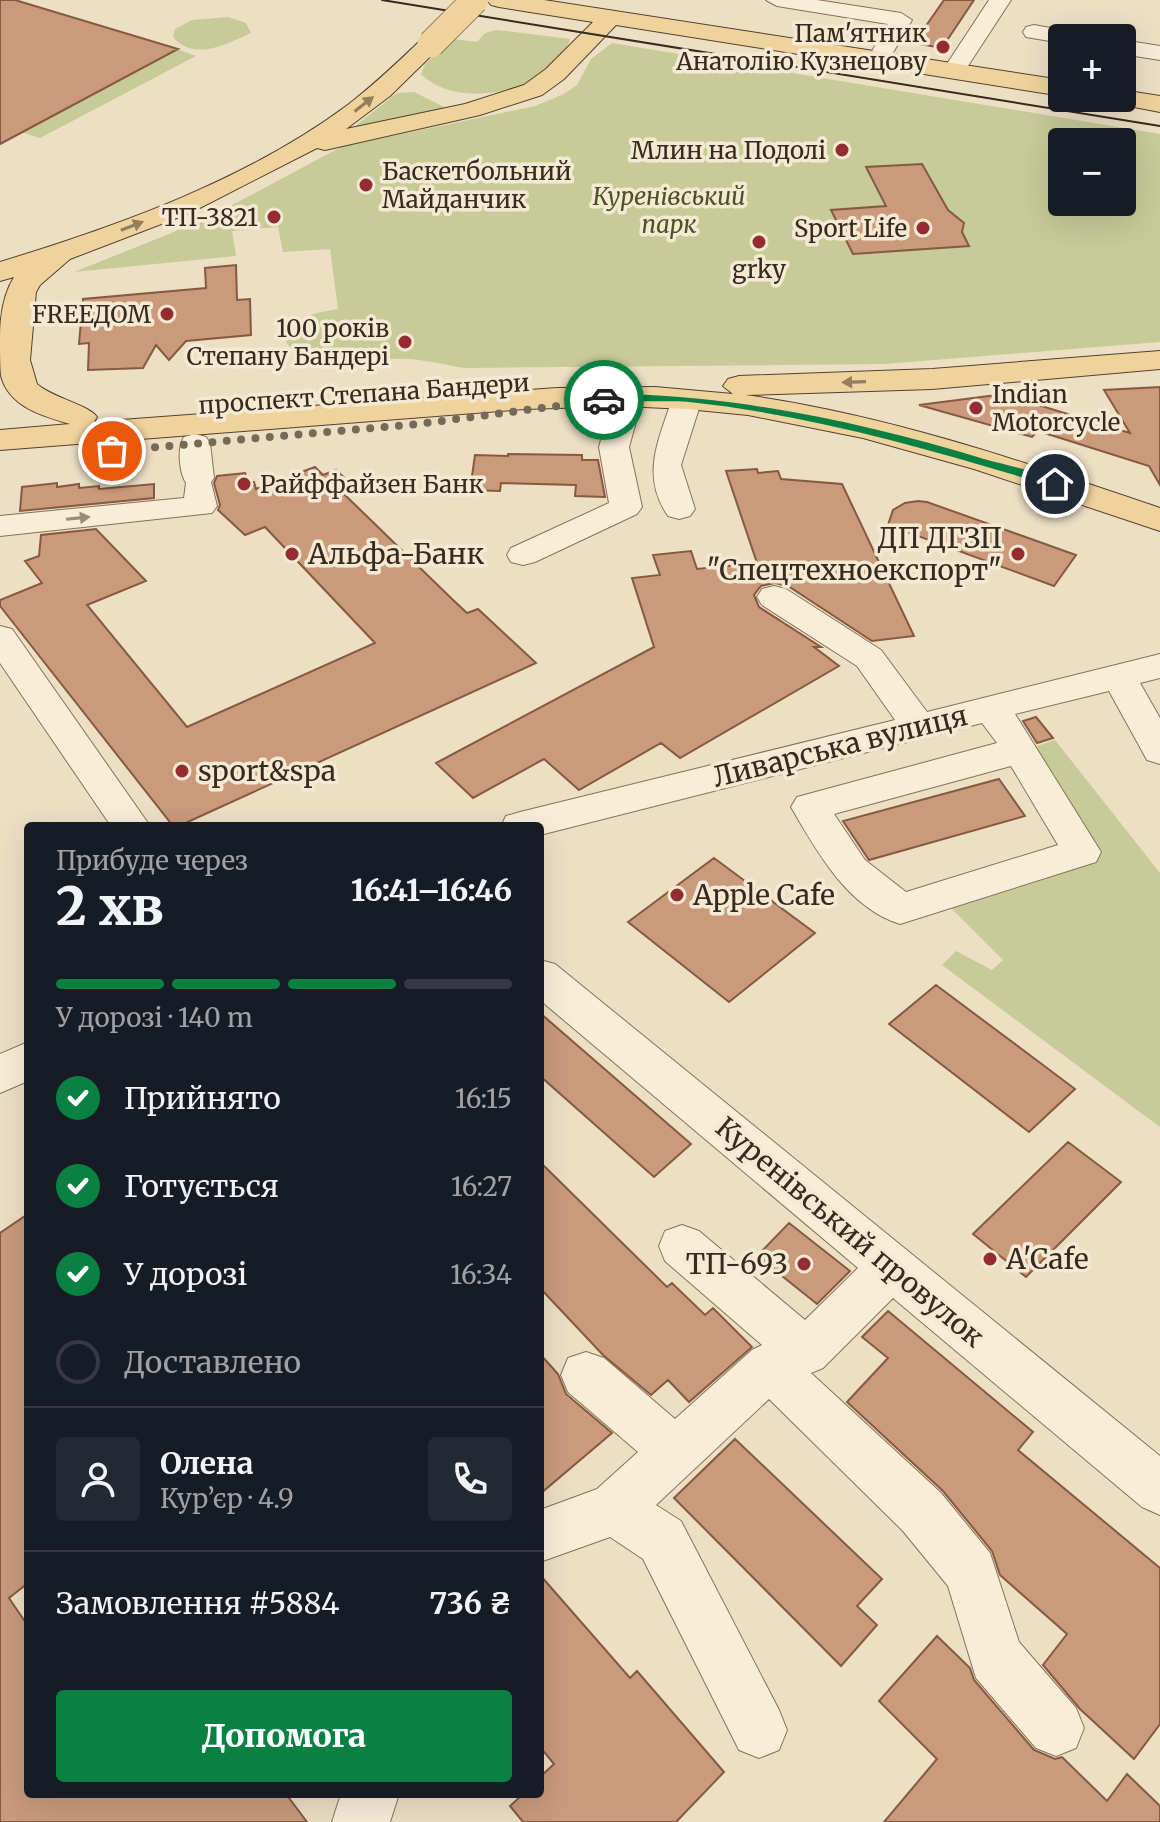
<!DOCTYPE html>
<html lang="uk">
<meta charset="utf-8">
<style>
body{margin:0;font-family:Merriweather,serif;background:#242831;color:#f1f3f6;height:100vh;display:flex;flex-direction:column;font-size:30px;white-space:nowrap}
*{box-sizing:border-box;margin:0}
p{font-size:26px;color:#9ea1a6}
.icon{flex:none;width:44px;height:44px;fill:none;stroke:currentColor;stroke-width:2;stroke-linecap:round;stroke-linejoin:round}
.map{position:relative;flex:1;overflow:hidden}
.details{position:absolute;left:24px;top:822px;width:520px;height:976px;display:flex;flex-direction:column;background:#171b24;border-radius:8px;box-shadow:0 8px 32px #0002}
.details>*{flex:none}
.controls{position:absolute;left:1048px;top:24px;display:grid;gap:16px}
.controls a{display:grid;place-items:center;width:88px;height:88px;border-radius:8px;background:#171b24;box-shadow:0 8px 32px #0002;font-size:40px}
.pin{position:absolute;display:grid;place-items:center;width:68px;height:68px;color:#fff;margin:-34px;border:4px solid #fff;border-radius:50%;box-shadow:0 2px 8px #0007}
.courier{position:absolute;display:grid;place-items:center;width:80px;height:80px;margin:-40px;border:6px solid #0b8043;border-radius:50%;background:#fff;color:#222;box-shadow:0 2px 10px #0007}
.summary em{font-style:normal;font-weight:800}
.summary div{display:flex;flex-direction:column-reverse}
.summary{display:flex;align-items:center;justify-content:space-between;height:136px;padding:0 32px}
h1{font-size:52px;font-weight:800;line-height:60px}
.bar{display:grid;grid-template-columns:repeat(4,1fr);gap:12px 8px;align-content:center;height:96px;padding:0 32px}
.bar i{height:10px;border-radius:6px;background:#363941}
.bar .active{background:#0b8043}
.bar p{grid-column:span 4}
.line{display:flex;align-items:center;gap:20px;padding:0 32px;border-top:2px solid #363941}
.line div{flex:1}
.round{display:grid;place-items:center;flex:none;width:84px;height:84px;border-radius:8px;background:#242831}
ol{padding:0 32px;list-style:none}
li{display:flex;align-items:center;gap:24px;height:88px}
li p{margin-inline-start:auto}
li .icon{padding:8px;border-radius:50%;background:#0b8043;color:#fff;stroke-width:4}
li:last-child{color:#9ea1a6}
li i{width:44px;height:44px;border:4px solid #363941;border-radius:50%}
.action{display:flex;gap:16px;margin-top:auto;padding:16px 32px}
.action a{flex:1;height:92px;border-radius:8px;background:#0b8043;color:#fff;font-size:32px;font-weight:800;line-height:92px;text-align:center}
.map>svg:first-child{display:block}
.green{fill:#c6cb98;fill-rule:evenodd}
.building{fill:#ca9a7b;stroke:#855a41;stroke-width:2}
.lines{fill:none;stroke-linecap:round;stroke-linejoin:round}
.minor-casing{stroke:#87715b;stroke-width:2}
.major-casing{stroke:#55402f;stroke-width:2}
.minor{fill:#f8edd7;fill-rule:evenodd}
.major{fill:#efd39d;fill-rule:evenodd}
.tram{stroke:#372a1e;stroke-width:2}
.major-bridge-casing{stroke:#55402f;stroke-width:28;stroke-linecap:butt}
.major-bridge{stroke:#efd39d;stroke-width:27}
.oneway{fill:#937e5e}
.oneway2{fill:#988c7a}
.route{fill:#0b8043}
.done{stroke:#776958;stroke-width:8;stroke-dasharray:0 14.4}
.poi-dot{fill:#942c30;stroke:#f4ead3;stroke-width:3}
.labels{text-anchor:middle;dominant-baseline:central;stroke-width:7;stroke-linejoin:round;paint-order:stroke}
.far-poi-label{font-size:24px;fill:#372a1e;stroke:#f4ead3;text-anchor:end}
.far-park-label{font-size:24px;font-style:italic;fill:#495326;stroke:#f4ead3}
.far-street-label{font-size:24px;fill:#372a1e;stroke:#f4ead3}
.poi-label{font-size:28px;fill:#372a1e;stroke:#f4ead3;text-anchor:start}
.street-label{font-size:28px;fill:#372a1e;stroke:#f4ead3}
</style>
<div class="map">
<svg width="1160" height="1822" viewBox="0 0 1160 1822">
<rect width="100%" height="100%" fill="#eddfc4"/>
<!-- green -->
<path class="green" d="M228,17L246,23L251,33C227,44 194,62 173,37L175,29L192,20Z
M497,30L570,39C555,92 458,112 421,74L425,64L454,39L477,42L485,33Z
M612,43L1160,134V342L885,364L464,368C446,365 427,360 408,359C369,356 314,381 286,342C292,316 315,313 338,309L330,249L283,252L278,227L232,231L236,256L74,272L169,234L240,201L341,147L535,106L564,94L577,85L591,59ZM1062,142H1122V202H1062Z
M177,49L196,56L40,138L21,132Z
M414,92L444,107L440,111L354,127L397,93Z
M1055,740L1160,873V1127L942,965L956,951L992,970L1003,960L949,906L1103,853L1031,748Z"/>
<!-- building -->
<path class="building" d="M0,0H15L178,49L0,144Z
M944,0H974L942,48L914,43Z
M922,164L948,210L964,223L962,232L969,246L853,254L831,210L886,206L866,167Z
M236,265L237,300L250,299L251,335L186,341L169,360L156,345L143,368L88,370L89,343L79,344L83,299L206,288L205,268Z
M1160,387V485L1149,466L1038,431L1032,437L919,405L1028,391L1038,405L1130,433L1104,390Z
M508,454L582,455V460H598L605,497L575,496L576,485L501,483L500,491L470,490L475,455L508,456Z
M315,467L323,475L336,470L357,490L345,495L451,598L467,613L478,609L536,663L179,826H173L0,606V600L42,583L25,561L39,556L41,535L96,529L146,581L87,605L187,727L375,643L265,527L245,535L218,510L220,505L214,483L217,476L245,473L248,482H254L256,489Z
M757,469L758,473L778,471L781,479L842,484L914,636L872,641L788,586L775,583L761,586L754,595L759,607L821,647H814L839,666L680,758L661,743L579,790L544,759L473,798L436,763L654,647L632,578L660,575L653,555L691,551L697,569L757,563L726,471Z
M57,483V487L79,484V488L99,486V489L154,484V498L20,511L22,487Z
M918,501L927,502L1076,555L1054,586L888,525L893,510L905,503Z
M1036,717L1053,738L1037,743L1023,721Z
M999,779L1025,816L869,860L843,821Z
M714,858L815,933L729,1002L628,922Z
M936,985L1075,1089L1029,1132L889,1024Z
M540,1013L691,1144L654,1177L540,1076Z
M1068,1142L1121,1182L1026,1277L973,1234Z
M540,1162L667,1287L672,1283L705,1315L713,1308L752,1347L689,1402L668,1380L651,1395L603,1355L540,1288Z
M28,1214V1583L9,1598L28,1626V1794H286L307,1822H0V1233Z
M789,1223L850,1271L817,1304L757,1256Z
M888,1311L1033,1432L1018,1450L1160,1568V1724L1134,1759L1080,1709L1043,1665L1067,1634L1000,1575L992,1551L943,1491L847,1402L888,1358L862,1337Z
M540,1354L558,1374L566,1394L612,1433L540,1494Z
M735,1439L882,1579L857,1606L877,1625L841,1666L674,1498Z
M540,1575L630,1678L637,1671L724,1772L676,1822H523L510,1806L523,1794H540V1777L554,1764L540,1747Z
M937,1636L970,1668L974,1680L1034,1750L1055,1759L1062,1757L1107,1801L1127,1774L1160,1806V1822H884L937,1759L879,1701Z"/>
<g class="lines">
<!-- minor casing -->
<g class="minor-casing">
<path id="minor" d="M766,0H817L901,13L912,20L887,63L879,65L868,58L888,24L777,6Z
M989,0H1011L962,75H946L943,70Z
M1034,25L1079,33L1082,38H1062V43L1026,37L1023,32L1026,27Z
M1122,40L1160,46V60L1122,54Z
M628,388L638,391L643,397L629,447L642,507L637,514L535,562L523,565L511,562L507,555L511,548L609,503L599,447L613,397L618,391Z
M687,390L697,393L702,399L681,465L695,509L690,516L679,519L668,516C640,475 659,440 672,399L677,393Z
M195,434L206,437L210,443L214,478L211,482L217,506L212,513L0,536V516L184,498L186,483C179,472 177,447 184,437Z
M774,586L786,589L881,650L927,712L1160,654V678L1140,683L1160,718V764L1147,760L1109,691L1015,714L1101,852L1096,862L900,924C848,908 817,852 791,807L797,797L997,743L982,723L540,835V826H501L506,816L520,812L895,720L857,666L762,605L757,597L762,589ZM1011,766L1058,845L906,892L865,860L834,814Z
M0,626L12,629L150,826H111L0,663Z
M540,960L555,964L1160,1456V1515L1142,1507L893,1298L823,1368L811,1373L941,1493L990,1553L1019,1642L1076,1708L1084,1728L1076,1748L1056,1756L1036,1748L976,1678L948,1586L903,1531L769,1399L656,1505L681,1521L779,1710L787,1730L779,1750L759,1758L739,1750L643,1559L610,1537L540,1562V1510L597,1489L638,1452L568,1392L561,1375L568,1358L586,1352L604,1358L675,1419L752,1350L762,1345L665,1261L659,1246L665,1231L682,1225L699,1231L805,1320L858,1268L540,1000Z
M28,1042V1081L0,1093V1054Z
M341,1794H399L390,1822H332Z"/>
</g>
<!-- major casing -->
<g class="major-casing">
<path id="major" d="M487,0H544L1062,80V96L616,25L564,79L542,95L480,115L325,150L317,148L190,213L70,259L40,285L36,292L30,360L37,384C53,398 89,405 97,417L94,422L557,388L655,387L733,394L723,386L728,379L739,376L932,369L1160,351V369L932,389L745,395C888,415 1024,462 1160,508V531L974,469L863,438L748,415L687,409L622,406L525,409L0,450V430L70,424C43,416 9,407 1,376C0,365 0,349 0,338C0,317 3,295 14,277L0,281V262C121,225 247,180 349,104C375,84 399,61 422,39H440L443,44L390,96L346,129L465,104L524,85L546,69L593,22L499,7L491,5Z
M1122,90L1160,96V112L1113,103L1109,98H1122Z"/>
</g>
<!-- minor -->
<use href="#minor" class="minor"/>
<!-- major -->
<use href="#major" class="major"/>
<!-- tram -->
<path class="tram" d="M382,0L1160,126"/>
<!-- major-bridge casing -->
<g class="major-bridge-casing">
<path id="major-bridge" d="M431,44L475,0"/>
</g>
<!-- major-bridge -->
<use href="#major-bridge" class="major-bridge"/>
</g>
<!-- one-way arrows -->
<defs><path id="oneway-solid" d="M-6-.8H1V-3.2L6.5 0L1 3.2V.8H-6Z" transform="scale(2)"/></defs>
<g class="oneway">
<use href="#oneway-solid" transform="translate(364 104) rotate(-38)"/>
<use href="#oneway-solid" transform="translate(132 226) rotate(-21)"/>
<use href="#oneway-solid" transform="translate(854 382) rotate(178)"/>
</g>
<use class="oneway2" href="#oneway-solid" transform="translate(78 518) rotate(-6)"/>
<!-- route -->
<path class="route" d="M628,394C750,398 868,424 984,459C1008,466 1040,471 1060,484L1051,486C932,450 813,415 689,402C674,400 604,403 599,400Z"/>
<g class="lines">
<!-- done -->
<path class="done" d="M112,451L418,424L604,400"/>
</g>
<!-- markers -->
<g class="poi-dot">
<circle cx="943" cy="47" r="8"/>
<circle cx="842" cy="150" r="8"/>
<circle cx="366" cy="185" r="8"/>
<circle cx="274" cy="217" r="8"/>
<circle cx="923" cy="228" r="8"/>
<circle cx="759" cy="242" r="8"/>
<circle cx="167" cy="314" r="8"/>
<circle cx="405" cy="342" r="8"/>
<circle cx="976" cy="408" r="8"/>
<circle cx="244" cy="484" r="8"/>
<circle cx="292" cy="554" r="8"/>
<circle cx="1018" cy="554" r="8"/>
<circle cx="182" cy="771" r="8"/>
<circle cx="677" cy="895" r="8"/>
<circle cx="990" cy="1259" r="8"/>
<circle cx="804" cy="1264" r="8"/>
</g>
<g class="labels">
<!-- far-poi labels -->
<g class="far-poi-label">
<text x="927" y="33">Пам'ятник<tspan x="927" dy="28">Анатолію Кузнецову</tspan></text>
<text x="826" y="150">Млин на Подолі</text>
<text x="382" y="171" text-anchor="start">Баскетбольний<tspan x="382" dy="28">Майданчик</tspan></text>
<text x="258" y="217">ТП-3821</text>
<text x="907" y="228">Sport Life</text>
<text x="759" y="269" text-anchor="middle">grky</text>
<text x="151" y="314">FREEДОМ</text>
<text x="389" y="328">100 років<tspan x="389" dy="28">Степану Бандері</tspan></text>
<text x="992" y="394" text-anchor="start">Indian<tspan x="992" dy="28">Motorcycle</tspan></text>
<text x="260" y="484" text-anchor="start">Райффайзен Банк</text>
</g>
<!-- far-park labels -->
<g class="far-park-label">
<text x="669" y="196">Куренівський<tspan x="669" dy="28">парк</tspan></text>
</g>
<!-- far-street labels -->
<g class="far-street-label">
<text transform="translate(364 394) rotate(-4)">проспект Степана Бандери</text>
</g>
<!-- poi labels -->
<g class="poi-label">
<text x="1002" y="538" text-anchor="end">ДП ДГЗП<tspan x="1002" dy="32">"Спецтехноекспорт"</tspan></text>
<text x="308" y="554">Альфа-Банк</text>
<text x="198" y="771">sport&amp;spa</text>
<text x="693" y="895">Apple Cafe</text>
<text x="1006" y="1259">A'Cafe</text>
<text x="788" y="1264" text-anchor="end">ТП-693</text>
</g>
<!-- street labels -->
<g class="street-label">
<text transform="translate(840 746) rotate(-14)">Ливарська вулиця</text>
<text transform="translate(850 1232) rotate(40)">Куренівський провулок</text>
</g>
</g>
</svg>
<div class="controls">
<a>+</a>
<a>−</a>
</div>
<div class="pin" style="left:112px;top:451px;background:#ea580c"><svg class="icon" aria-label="bag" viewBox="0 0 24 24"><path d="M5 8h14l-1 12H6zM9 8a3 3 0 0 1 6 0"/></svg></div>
<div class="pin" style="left:1055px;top:484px;background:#1f2937"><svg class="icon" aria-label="home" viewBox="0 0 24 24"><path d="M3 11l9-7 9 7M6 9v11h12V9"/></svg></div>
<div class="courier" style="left:604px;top:400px"><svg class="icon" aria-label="car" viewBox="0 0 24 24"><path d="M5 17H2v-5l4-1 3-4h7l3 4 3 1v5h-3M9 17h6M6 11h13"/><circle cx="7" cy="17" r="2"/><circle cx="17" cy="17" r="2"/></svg></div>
<section class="details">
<div class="summary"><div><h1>2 хв</h1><p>Прибуде через</p></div><em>16:41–16:46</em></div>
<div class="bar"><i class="active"></i><i class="active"></i><i class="active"></i><i></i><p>У дорозі · 140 m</p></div>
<ol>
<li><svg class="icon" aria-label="check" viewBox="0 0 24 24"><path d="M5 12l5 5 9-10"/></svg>Прийнято<p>16:15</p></li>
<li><svg class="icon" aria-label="check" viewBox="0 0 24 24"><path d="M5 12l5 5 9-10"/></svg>Готується<p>16:27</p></li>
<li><svg class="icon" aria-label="check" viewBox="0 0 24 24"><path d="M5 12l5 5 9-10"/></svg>У дорозі<p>16:34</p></li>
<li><i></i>Доставлено</li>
</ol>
<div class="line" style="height:144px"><a class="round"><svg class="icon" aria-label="person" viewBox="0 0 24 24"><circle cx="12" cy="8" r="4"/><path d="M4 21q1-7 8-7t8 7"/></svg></a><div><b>Олена</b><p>Кур’єр · 4.9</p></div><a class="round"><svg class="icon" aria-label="phone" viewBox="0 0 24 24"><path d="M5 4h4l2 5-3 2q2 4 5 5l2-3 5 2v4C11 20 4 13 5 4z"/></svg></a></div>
<div class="line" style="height:104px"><div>Замовлення #5884</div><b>736 ₴</b></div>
<div class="action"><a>Допомога</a></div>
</section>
</div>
